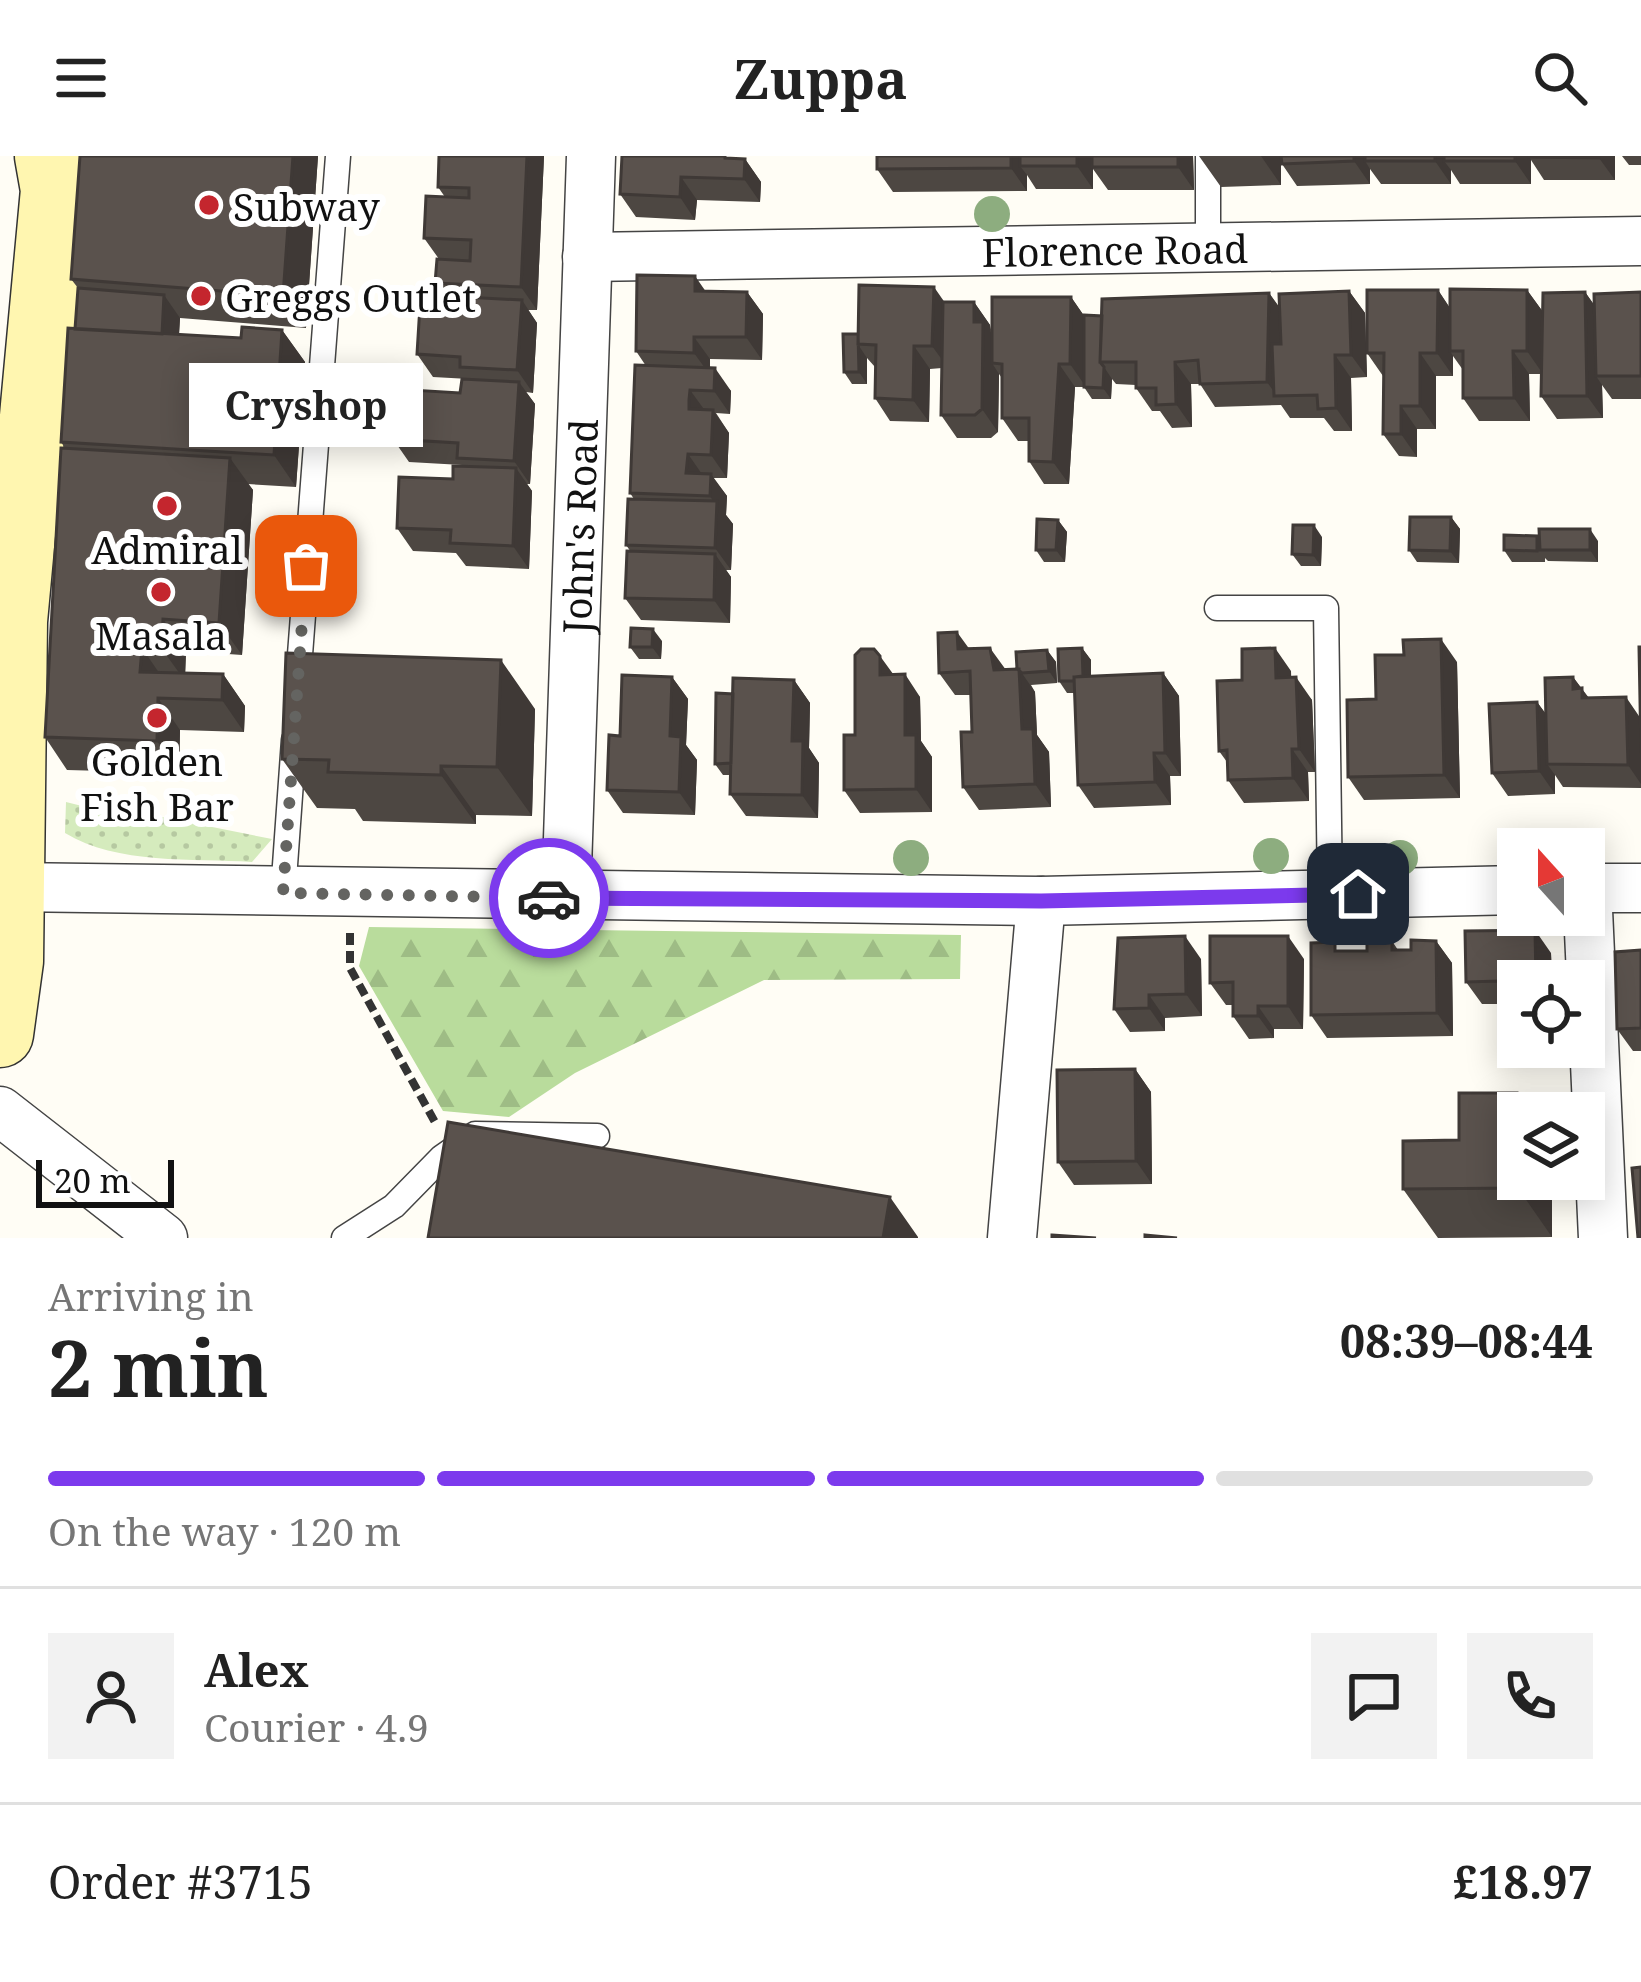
<!DOCTYPE html>
<meta charset="utf-8">
<style>
body{margin:0;font-family:"Noto Serif",serif;background:#f2f2f2;color:#222;height:100vh;display:flex;flex-direction:column;font-size:45px;white-space:nowrap}
*{box-sizing:border-box;margin:0}
p{font-size:39px;color:#767676}
.icon{flex:none;width:66px;height:66px;fill:none;stroke:currentColor;stroke-width:2;stroke-linecap:round;stroke-linejoin:round}
.map{position:relative;height:1082px;overflow:hidden}
.panel{display:flex;flex-direction:column;background:#fff;flex:1}
.panel>*{flex:none}
.needle{width:78px;rotate:339deg}
.buttons{position:absolute;left:1497px;top:672px;display:grid;gap:24px}
.buttons a{display:grid;place-items:center;width:108px;height:108px;border-radius:0px;background:#fff;box-shadow:0 6px 30px #0003;font-size:60px}
.scale{position:absolute;left:36px;bottom:30px;width:138px;box-sizing:border-box;padding-left:12px;border:6px solid #111;border-top:0;font-size:33px;line-height:42px;white-space:nowrap;color:#111;-webkit-text-stroke:9px #fff;paint-order:stroke}
.pin{position:absolute;display:grid;place-items:center;width:102px;height:102px;color:#fff;margin:-51px;border-radius:24px;box-shadow:0 6px 18px #0006}
.courier{position:absolute;display:grid;place-items:center;width:120px;height:120px;margin:-60px;border:9px solid #7c3aed;border-radius:50%;background:#fff;color:#222;box-shadow:0 3px 15px #0007}
.bubble{position:absolute;height:84px;border-radius:0px;background:#fff;box-shadow:0 6px 30px #0003;font-size:39px;font-weight:700;line-height:84px;text-align:center}
.head em{font-style:normal;font-weight:700}
.head div{display:flex;flex-direction:column-reverse}
.head{display:flex;align-items:center;justify-content:space-between;height:204px;padding:0 48px}
h1{font-size:78px;font-weight:700;line-height:90px}
.bar{display:grid;grid-template-columns:repeat(4,1fr);gap:18px 12px;align-content:center;height:144px;padding:0 48px}
.bar i{height:15px;border-radius:9px;background:#e0e0e0}
.bar .active{background:#7c3aed}
.bar p{grid-column:span 4}
.line{display:flex;align-items:center;gap:30px;padding:0 48px;border-top:3px solid #e0e0e0}
.line div{flex:1}
.round{display:grid;place-items:center;flex:none;width:126px;height:126px;border-radius:0px;background:#f2f2f2}
header{display:flex;justify-content:space-between;align-items:center;height:156px;padding:0 48px;background:#fff;font-size:54px;font-weight:700}
.map>svg:first-child{display:block}
.green{fill:url(#green-dots)}
.forest{fill:url(#forest-firs)}
.lines{fill:none;stroke-linecap:round;stroke-linejoin:round}
.lane-casing{stroke:#444;stroke-width:27}
.street-casing{stroke:#444;stroke-width:51}
.secondary-casing{stroke:#333;stroke-width:69}
.path{stroke:#333;stroke-width:8;stroke-dasharray:12 6;stroke-linecap:butt}
.lane{stroke:#fff;stroke-width:24}
.street{stroke:#fff;stroke-width:48}
.secondary{stroke:#fff6b0;stroke-width:66}
.tree{fill:#8dad7f}
.wall{fill:#4d4742}
.shaded-wall{fill:#3f3936}
.building{fill:#5a524d;stroke:#3f3936;stroke-width:3}
.done{stroke:#646461;stroke-width:12;stroke-dasharray:0 21.6}
.route{stroke:#7c3aed;stroke-width:15}
.poi-dot{fill:#c4262e;stroke:#fff;stroke-width:4.5}
.labels{text-anchor:middle;dominant-baseline:central;stroke-width:12;stroke-linejoin:round;paint-order:stroke}
.poi-label{font-size:39px;fill:#111;stroke:#fff}
.street-label{font-size:39px;fill:#111;stroke:#fff}
</style>
<header><svg class="icon" aria-label="menu" viewBox="0 0 24 24"><path d="M4 6h16M4 12h16M4 18h16"/></svg>Zuppa<svg class="icon" aria-label="search" viewBox="0 0 24 24"><circle cx="10" cy="10" r="6"/><path d="M15 15l6 6"/></svg></header>
<div class="map">
<svg width="1641" height="1082" viewBox="0 0 1641 1082">
<defs>
<pattern id="green-dots" width="8" height="8" patternUnits="userSpaceOnUse" patternTransform="scale(3)"><rect width="8" height="8" fill="#d5ebbd"/><path d="M2 2h.1M6 6h.1" fill="none" stroke="#b6c8a1" stroke-width="1.8" stroke-linecap="round"/></pattern>
<pattern id="forest-firs" width="22" height="20" patternUnits="userSpaceOnUse" patternTransform="scale(3)"><rect width="22" height="20" fill="#b9dc9c"/><path d="M5 1l3.5 6h-7zM16 11l3.5 6h-7z" fill="#9ebc85"/></pattern>
</defs>
<rect width="100%" height="100%" fill="#fffdf5"/>
<!-- green -->
<path class="green" d="M66,646L158,669L162,661L272,683L252,706C193,702 117,709 65,677Z"/>
<!-- forest -->
<path class="forest" d="M369,771L961,779L960,823L764,824L575,917L509,961L443,955L359,810Z"/>
<g class="lines">
<!-- lane casing -->
<g class="lane-casing">
<path id="lane" d="M1208,93V0
M1217,452H1326L1330,738
M298,525L338,0
M283,737L294,584
M344,1082L394,1050L442,1001L475,978L597,980"/>
</g>
<!-- street casing -->
<g class="street-casing">
<g id="street">
<path id="s1" d="M587,101L1641,85"/>
<path d="M11,731L1041,745L1518,734"/>
<path d="M1584,732H1641"/>
<path d="M1587,732L1603,1082"/>
<path id="s2" d="M566,742L591,0"/>
<path d="M0,955L163,1082"/>
<path d="M1012,1082L1041,745"/>
</g>
</g>
<!-- secondary casing -->
<g class="secondary-casing">
<path id="secondary" d="M0,878L10,805L14,465L54,34L48,0"/>
</g>
<!-- path -->
<path class="path" d="M350,777V812L436,968"/>
<!-- lane -->
<use href="#lane" class="lane"/>
<!-- street -->
<use href="#street" class="street"/>
<!-- secondary -->
<use href="#secondary" class="secondary"/>
</g>
<!-- trees -->
<g class="tree">
<circle cx="992" cy="58" r="18"/>
<circle cx="1271" cy="700" r="18"/>
<circle cx="911" cy="702" r="18"/>
<circle cx="1400" cy="702" r="18"/>
</g>
<!-- wall -->
<path class="wall" d="M80,0H318L306,172L180,162L179,179L241,182L282,174L305,206L296,331L248,328L253,334L242,499L186,495L185,517L223,518L245,550L244,576L180,574L179,617L67,614L45,581L65,292L61,286L75,173L78,132L71,123Z
M544,0L537,154H528L537,167L533,237L526,236L535,248L530,328H527L532,335L529,413L466,410L456,397L413,395L397,372L453,323L462,309L409,306L393,283L460,237L469,223L433,221L417,198L451,150L435,127L439,103L424,82L445,41L438,31Z
M877,0H1193L1194,34H1108L1093,13V33H1036L1027,19V35L893,36L877,13Z
M1199,0H1281V29L1221,31Z
M1281,0H1615V24H1544L1531,4V28H1460L1451,14V28H1381L1370,13V28L1297,30L1282,8Z
M1622,0H1641V9H1629Z
M739,3H745L761,26L760,46L697,44L695,64L636,61L620,38Z
M1438,134L1450,152L1527,134L1543,156L1585,136L1595,150L1641,136V243H1612L1602,229L1603,262L1557,263L1541,240L1542,218H1529L1530,265H1479L1463,242V214L1453,200V220H1436V273H1417V301L1399,300L1383,278V220L1367,197Z
M706,135L747,136L763,158L762,204L710,203V212L731,235L730,258L716,257L729,277L727,322H713L727,340L726,359L733,368L731,414H726L731,421L730,467L641,464L625,442L631,396L626,389L634,343L630,337L646,210L636,195Z
M1349,135L1365,157L1367,221L1351,222L1352,275H1334L1324,262H1290L1281,249L1215,251L1200,228H1191L1192,271L1172,272L1160,255H1152L1136,232V229L1116,228L1112,223L1111,243H1092L1084,231H1075L1069,328H1044L1029,305V285H1018L1002,262V222L999,218L998,276L991,282H957L941,259L942,212L930,213L929,266L890,265L875,242V211L867,202V228H852L844,216L858,178L944,146H974L990,169L992,178L1071,141L1084,160H1102L1269,137L1280,152Z
M1451,361L1460,373L1459,407L1417,406L1409,394Z
M1058,364L1067,376L1065,406H1044L1036,394Z
M1322,381L1321,410H1301L1292,398Z
M1540,383L1598,385V406L1548,405L1545,402V406H1512L1504,394Z
M662,485L661,503H639L630,491Z
M1641,491V632L1563,631L1555,619V638L1508,640L1492,617L1537,546L1546,558L1573,521L1589,542L1640,562Z
M969,492L1005,514L1017,513L1047,494L1056,506L1057,527L1031,529L1035,536L1037,579L1049,596L1051,651L979,654L963,631L972,576L971,539H955L939,517Z
M1082,492L1091,504V520L1163,517L1179,540L1181,620H1170L1171,649L1094,652L1078,629L1074,537H1067L1059,525Z
M1457,506L1460,642L1364,644L1348,621L1376,543Z
M1291,515V521L1312,544L1315,616H1308L1309,645L1244,647L1228,624L1227,606L1219,595L1242,524Z
M893,518L920,541L921,585L932,601V656L860,657L844,634L855,579Z
M672,521L688,543L686,589L697,604L695,659L623,657L607,634L620,580Z
M794,524L810,547L809,592L819,607L818,662L746,660L730,638V619H723L715,608L733,538Z
M535,553L532,660L476,659V668L363,665L355,653L317,652L282,603Z
M1392,785L1398,794H1411L1436,785L1452,807L1453,880L1327,882L1311,859L1341,795H1367Z
M1641,794V895H1633L1617,873Z
M1551,797L1552,825H1518V880H1515L1499,857V848H1482L1466,826Z
M1201,803L1202,860L1165,862V875L1130,876L1114,853Z
M1304,803L1303,873H1274V882L1249,883L1233,860V849H1226L1210,827Z
M1135,913L1151,936L1152,1028L1074,1029L1058,1006Z
M1459,984L1518,1023H1552V1081L1438,1082L1403,1033Z"/>
<!-- shaded-wall -->
<path class="shaded-wall" d="M293,0H318L306,172L283,140Z
M527,0H544L537,154L521,131Z
M1011,0H1026L1020,10L1027,19V35L1011,12Z
M1077,0H1093V33L1077,10Z
M1178,0H1193L1194,34L1178,11Z
M1261,0H1281V29Z
M1354,0H1370L1365,5L1370,13V28L1354,5Z
M1435,0H1451L1444,5L1451,14V28L1435,5Z
M1515,0H1531L1529,1L1531,4V28L1515,5Z
M1599,0H1615V24L1599,2Z
M745,3L761,26L760,46L744,23Z
M681,21L697,44L695,64L680,41Z
M695,120L711,143L695,135Z
M934,131L950,154L948,212L932,190Z
M1438,134L1453,157L1450,195L1453,200V220L1437,197Z
M1527,134L1543,156V218L1527,195Z
M1349,135L1365,157L1367,221L1351,199Z
M747,136L763,158L762,204L746,181Z
M1585,136L1601,159L1596,220L1602,229L1603,262L1587,240Z
M1269,137L1285,160L1277,240L1267,226Z
M164,139L180,162L177,209L162,186Z
M1071,141L1087,164L1086,231L1070,208Z
M522,144L537,167L533,237L517,214Z
M974,146L990,169V175L999,189L992,207L999,218L998,276L982,253L974,166Z
M282,174L305,206L296,331L274,299Z
M694,181L710,203V219L694,197Z
M859,190L867,202V228L859,216Z
M914,190L930,213L929,266L913,244Z
M1513,195L1529,218L1530,265L1514,242Z
M1420,197L1436,220V273L1420,250Z
M1335,199L1351,222L1352,275L1336,252Z
M1175,206L1191,228L1192,271L1176,248Z
M1059,208L1075,231L1069,328L1053,306Z
M1104,211L1112,223L1111,243L1103,232Z
M715,212L731,235L730,258L714,235Z
M519,226L535,248L530,328L514,305Z
M690,234L706,256L689,253Z
M1401,250L1417,273V301L1401,278Z
M713,254L729,277L727,322L711,299Z
M688,298L704,321L686,317Z
M230,302L253,334L242,499L219,467Z
M516,312L532,335L529,413L513,390Z
M711,318L727,340L726,359L733,368L731,414L715,392L716,350L710,340Z
M1451,361L1460,373L1459,407L1450,395Z
M1058,364L1067,376L1065,406L1056,394Z
M1314,369L1322,381L1321,410L1313,399Z
M1590,373L1598,385V406L1590,394Z
M715,398L731,421L730,467L714,444Z
M163,463L186,495L185,525L162,493Z
M653,473L662,485L661,503L652,491Z
M957,476L973,498L958,493Z
M1441,483L1457,506L1460,642L1444,619Z
M142,492L164,524L140,516Z
M990,492L1006,514H994Z
M1082,492L1091,504V536L1083,524Z
M1275,492L1291,515L1292,545L1276,522Z
M1047,494L1056,506L1057,527L1049,515Z
M880,500L896,522L880,519Z
M501,504L535,553L532,660L497,611Z
M1019,513L1035,536L1037,579L1049,596L1051,651L1035,628L1022,573Z
M1163,517L1179,540L1181,620L1165,597Z
M223,518L245,550L244,576L222,544Z
M905,518L920,541L921,585L932,601V656L916,633L905,579Z
M672,521L688,543L686,589L697,604L695,659L679,636L670,580Z
M1296,521L1312,544L1315,616L1299,593Z
M1573,521L1598,555L1573,533Z
M794,524L810,547L809,592L819,607L818,662L802,639L792,585Z
M1626,541L1641,563V628L1628,609Z
M158,542L180,574L179,617L157,585Z
M1537,546L1553,568L1547,608L1555,619V638L1539,615Z
M1292,593L1308,616L1309,645L1293,622Z
M1154,597L1170,620L1171,649L1155,626Z
M441,610L476,659V668L441,619Z
M1535,774L1551,797L1552,825H1536Z
M1185,780L1201,803L1202,860L1186,838Z
M1288,780L1304,803L1303,873L1288,850Z
M1436,785L1452,807L1453,880L1437,857Z
M1149,839L1165,862V875L1149,852Z
M1258,850L1274,873V882L1258,860Z
M1135,913L1151,936L1152,1028L1136,1005Z
M1517,937L1531,957H1518V1023H1552V1081L1518,1032Z
M890,1041L918,1081V1082H883Z"/>
<!-- building -->
<path class="building" d="M80,0H293L283,140L71,123Z
M439,0H527L521,131L435,127L437,103L470,105L471,84L424,82L426,40L469,42V32L438,31Z
M622,0H725V2L745,3L744,23L681,21L680,41L620,38Z
M877,0H1011V12L877,13Z
M1020,0H1077V10H1020Z
M1092,0H1178V11H1092Z
M1281,0H1354V5L1282,8Z
M1365,0H1435V5H1365Z
M1444,0H1515V5H1444Z
M1529,0H1599V2L1529,1Z
M637,119L695,120V135L747,136L746,181H694V197L636,195Z
M859,129L934,131L932,190H914L913,244L875,242L876,189L858,188Z
M78,132L164,139L162,178L75,173Z
M1450,133L1527,134V195H1513L1514,242H1463V195H1450Z
M1367,134H1438L1437,197H1420V250H1401V278H1383L1384,197H1367Z
M1349,135L1351,199H1335L1336,252L1318,253L1317,239L1274,240L1272,188H1281L1279,138Z
M1585,136L1587,240H1541L1543,137Z
M1641,136V220H1596L1594,138Z
M1269,137L1267,226L1200,228L1198,204L1175,206L1176,248L1156,249V232H1136V206H1100L1102,143Z
M464,141L522,144L517,214L460,211V201L417,198L420,149L463,151Z
M992,141H1071L1070,208H1059L1053,306L1029,305V262H1002V208L992,207Z
M943,146H974V166H983L982,253L975,259H941Z
M1084,159L1102,160L1100,206L1104,211L1103,232L1084,231Z
M242,171L282,174L274,299L61,286L68,172L241,182Z
M843,178H858L859,216H844Z
M635,209L715,212L714,235L690,234L689,244V253L713,254L711,299L688,298L686,317L711,318L710,340L630,337Z
M462,223L519,226L514,305L457,302L458,287L393,283L395,233L460,237Z
M61,292L230,302L219,467L163,463L162,493L142,492L140,516L223,518L222,544L158,542L157,585L45,581Z
M453,310L516,312L513,390L450,387L451,374L397,372L399,321L453,323Z
M628,343L717,345L715,392L626,389Z
M1410,361H1451L1450,395L1409,394Z
M1037,363L1058,364L1056,394H1036Z
M1293,369H1314L1313,399L1292,398Z
M1539,373H1590V394H1540Z
M1504,379L1537,380V395L1504,394Z
M627,395L715,398L714,444L625,442Z
M631,472L653,473L652,491H630Z
M957,476L958,493L990,492L994,514L1019,513L1022,573H1033L1035,628L963,631L961,576H972L970,515L939,517L938,477Z
M1441,483L1444,619L1348,621L1347,544L1376,543L1375,499H1404L1403,484Z
M1639,491H1641V598Z
M1082,492L1083,520L1074,521V525H1059L1058,493Z
M1275,492L1276,522L1296,521L1299,593H1292L1293,622L1228,624L1227,594L1219,595L1217,525L1242,524V493Z
M861,493H874L880,500V519L905,518V579H916V633L844,634V579H855V499Z
M1047,494L1049,515L1022,517L1017,513L1016,496Z
M286,497L501,504L497,611L441,610V619L328,616L329,604L282,603Z
M1163,517L1165,597H1154L1155,626L1078,629L1074,521Z
M622,519L672,521L670,580L681,581L679,636L607,634L609,579L620,580Z
M1573,521V533L1582,532V542L1626,541L1628,609L1547,608L1545,522Z
M733,522L794,524L792,585H803L802,639L730,638Z
M716,537L733,538L731,607L715,608Z
M1537,546L1539,615L1492,617L1489,548Z
M1535,774L1536,825H1518V857H1499V825L1466,826L1465,775Z
M1185,780L1186,838L1149,839V852L1114,853L1118,782Z
M1210,780H1288V850H1258V860H1233V826L1210,827Z
M1411,784L1436,785L1437,857L1311,859V787L1335,786V795H1367V786L1392,785V794H1411Z
M1641,794V872L1617,873L1615,796Z
M1135,913L1136,1005L1058,1006L1057,914Z
M1459,937H1517L1518,1032L1403,1033V985L1459,984Z
M448,966L890,1041L883,1082H428Z
M1641,1011V1082H1638L1632,1012Z
M1052,1079L1096,1082H1052Z
M1145,1079L1177,1082H1145Z"/>
<g class="lines">
<!-- done -->
<path class="done" d="M306,410L283,737L549,742"/>
<!-- route -->
<path class="route" d="M549,742L1041,745L1358,738"/>
</g>
<!-- markers -->
<g class="poi-dot">
<circle cx="209" cy="49" r="12"/>
<circle cx="201" cy="140" r="12"/>
<circle cx="167" cy="350" r="12"/>
<circle cx="161" cy="436" r="12"/>
<circle cx="157" cy="562" r="12"/>
</g>
<g class="labels">
<!-- poi labels -->
<g class="poi-label">
<text x="233" y="49" text-anchor="start">Subway</text>
<text x="225" y="140" text-anchor="start">Greggs Outlet</text>
<text x="167" y="392">Admiral</text>
<text x="161" y="478">Masala</text>
<text x="157" y="604">Golden<tspan x="157" dy="45">Fish Bar</tspan></text>
</g>
<!-- street labels -->
<g class="street-label">
<text stroke="none"><textPath href="#s1" startOffset="528">Florence Road</textPath></text>
<text stroke="none"><textPath href="#s2" startOffset="372">John's Road</textPath></text>
</g>
</g>
</svg>
<div class="buttons">
<a><svg class="needle" viewBox="-14 -14 28 28"><path d="M0-13l5 13h-10z" fill="#e53935"/><path d="M0 13l5-13h-10z" fill="#767676"/></svg></a>
<a><svg class="icon" aria-label="locate" viewBox="0 0 24 24"><circle cx="12" cy="12" r="6"/><path d="M12 2v4M12 18v4M2 12h4M18 12h4"/></svg></a>
<a><svg class="icon" aria-label="layers" viewBox="0 0 24 24"><path d="M12 4l9 5-9 5-9-5zM3 14l9 5 9-5"/></svg></a>
</div>
<div class="scale">20 m</div>
<div class="pin" style="left:306px;top:410px;background:#ea580c"><svg class="icon" aria-label="bag" viewBox="0 0 24 24"><path d="M5 8h14l-1 12H6zM9 8a3 3 0 0 1 6 0"/></svg></div>
<div class="pin" style="left:1358px;top:738px;background:#1f2937"><svg class="icon" aria-label="home" viewBox="0 0 24 24"><path d="M3 11l9-7 9 7M6 9v11h12V9"/></svg></div>
<div class="courier" style="left:549px;top:742px"><svg class="icon" aria-label="car" viewBox="0 0 24 24"><path d="M5 17H2v-5l4-1 3-4h7l3 4 3 1v5h-3M9 17h6M6 11h13"/><circle cx="7" cy="17" r="2"/><circle cx="17" cy="17" r="2"/></svg></div>
<div class="bubble" style="left:189px;top:207px;width:234px">Cryshop</div>
</div>
<section class="panel">
<div class="head"><div><h1>2 min</h1><p>Arriving in</p></div><em>08:39–08:44</em></div>
<div class="bar"><i class="active"></i><i class="active"></i><i class="active"></i><i></i><p>On the way · 120 m</p></div>
<div class="line" style="height:216px"><a class="round"><svg class="icon" aria-label="person" viewBox="0 0 24 24"><circle cx="12" cy="8" r="4"/><path d="M4 21q1-7 8-7t8 7"/></svg></a><div><b>Alex</b><p>Courier · 4.9</p></div><a class="round"><svg class="icon" aria-label="chat" viewBox="0 0 24 24"><path d="M4 5h16v11H9l-5 4z"/></svg></a><a class="round"><svg class="icon" aria-label="phone" viewBox="0 0 24 24"><path d="M5 4h4l2 5-3 2q2 4 5 5l2-3 5 2v4C11 20 4 13 5 4z"/></svg></a></div>
<div class="line" style="height:156px"><div>Order #3715</div><b>£18.97</b></div>
</section>
